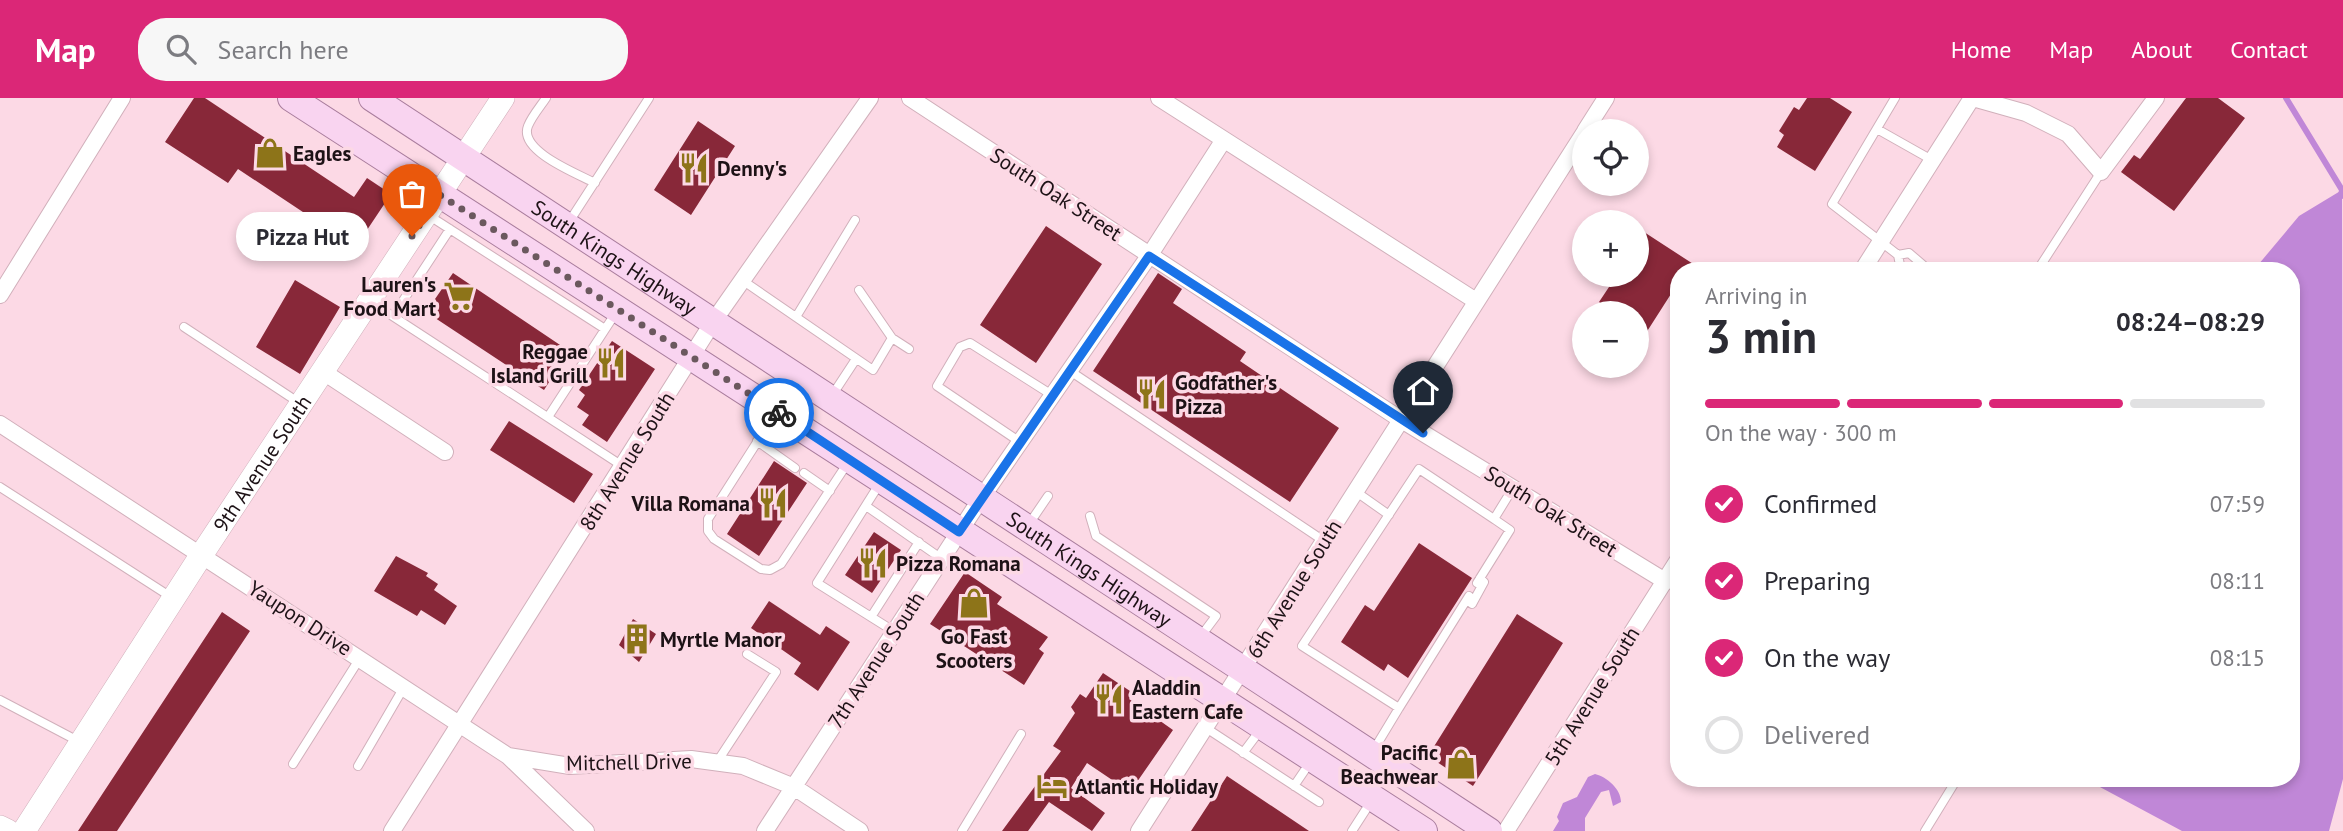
<!DOCTYPE html>
<meta charset="utf-8">
<style>
body{margin:0;font-family:"PT Sans",sans-serif;background:#f7f7f7;color:#2b2b33;height:100vh;display:flex;flex-direction:column;font-size:26px;white-space:nowrap}
*{box-sizing:border-box;margin:0}
p{font-size:23px;color:#7c7c81}
.icon{flex:none;width:38px;height:38px;fill:none;stroke:currentColor;stroke-width:2;stroke-linecap:round;stroke-linejoin:round}
.map{position:relative;flex:1;overflow:hidden}
.drawer{position:absolute;left:1670px;top:164px;width:630px;height:525px;display:flex;flex-direction:column;background:#fff;border-radius:28px;box-shadow:0 4px 10px #0003}
.drawer>*{flex:none}
.buttons{position:absolute;left:1572px;top:21px;display:grid;gap:14px}
.buttons a{display:grid;place-items:center;width:77px;height:77px;border-radius:50%;background:#fff;box-shadow:0 4px 10px #0003;font-size:35px}
.pin{position:absolute;display:grid;place-items:center;width:60px;height:60px;color:#fff;margin:-72px -30px;border-radius:50% 50% 50% 0;rotate:-45deg;box-shadow:0 0 7px #0007}
.pin .icon{rotate:45deg}
.courier{position:absolute;display:grid;place-items:center;width:70px;height:70px;margin:-35px;border:5px solid #1a73e8;border-radius:50%;background:#fff;color:#222;box-shadow:0 2px 9px #0007}
.bubble{position:absolute;height:49px;border-radius:24px;background:#fff;box-shadow:0 4px 10px #0003;font-size:23px;font-weight:700;line-height:49px;text-align:center}
.overview em{font-style:normal;font-weight:700}
.overview div{display:flex;flex-direction:column-reverse}
.overview{display:flex;align-items:center;justify-content:space-between;height:119px;padding:0 35px}
h1{font-size:46px;font-weight:700;line-height:52px}
.bar{display:grid;grid-template-columns:repeat(4,1fr);gap:10px 7px;align-content:center;height:84px;padding:0 35px}
.bar i{height:9px;border-radius:5px;background:#e1e1e2}
.bar .on{background:#db2777}
.bar p{grid-column:span 4}
ol{padding:0 35px;list-style:none}
li{display:flex;align-items:center;gap:21px;height:77px}
li p{margin-inline-start:auto}
li .icon{padding:7px;border-radius:50%;background:#db2777;color:#fff;stroke-width:4}
li:last-child{color:#7c7c81}
li i{width:38px;height:38px;border:4px solid #e1e1e2;border-radius:50%}
header{display:flex;align-items:center;gap:42px;box-sizing:border-box;height:98px;padding:0 35px;background:#db2777;color:#fff}
header strong{font-size:33px}
nav{display:flex;gap:38px;margin-inline-start:auto;font-size:24px}
.search{width:490px;height:63px;background:#f7f7f7;display:flex;align-items:center;gap:18px;box-sizing:border-box;padding:0 24px;border-radius:28px;color:#7c7c81;font-size:26px}
.map>svg:first-child{display:block}
.water{fill:#c087d7}
.lines{fill:none;stroke-linecap:round;stroke-linejoin:round}
.stream{stroke:#c087d7;stroke-width:6}
.building{fill:#882839}
.lane-casing{stroke:#d1b0bb;stroke-width:10}
.street-casing{stroke:#d1b0bb;stroke-width:18}
.secondary-casing{stroke:#d1b0bb;stroke-width:24}
.primary-casing{stroke:#a97d9d;stroke-width:28}
.lane{stroke:#fff;stroke-width:8}
.street{stroke:#fff;stroke-width:16}
.secondary{stroke:#fff;stroke-width:23}
.primary{stroke:#f9d4f0;stroke-width:26}
.done{stroke:#6b585e;stroke-width:7;stroke-dasharray:0 12.6}
.route{stroke:#1a73e8;stroke-width:9}
.labels{text-anchor:middle;dominant-baseline:central;stroke-width:7;stroke-linejoin:round;paint-order:stroke}
.poi-label{font-size:21px;font-weight:bold;fill:#1d1216;stroke:#fcd9e5;text-anchor:start}
.street-label{font-size:21px;fill:#1d1216;stroke:#fcd9e5}
</style>
<header>
<strong>Map</strong>
<div class="search"><svg class="icon" aria-label="search" viewBox="0 0 24 24"><circle cx="10" cy="10" r="6"/><path d="M15 15l6 6"/></svg>Search here</div>
<nav><a>Home</a><a>Map</a><a>About</a><a>Contact</a></nav>
</header>
<div class="map">
<svg width="2343" height="733" viewBox="0 0 2343 733">
<rect width="100%" height="100%" fill="#fcd9e5"/>
<!-- water -->
<path class="water" d="M2342,92L2343,681L2329,733H2182L2085,681H2291V173H2253L2299,118Z
M1595,676C1607,679 1621,691 1621,704L1613,708L1609,692L1601,694L1585,720V733H1553L1559,723L1557,719L1563,705L1577,699L1588,679Z"/>
<g class="lines">
<!-- stream -->
<path class="stream" d="M2286,0L2342,92L2341,98"/>
</g>
<!-- building -->
<path class="building" d="M194,0H205L354,99L367,80L391,96L361,141L332,122L327,130L238,71L228,85L165,44Z
M1807,0H1830L1852,14L1815,73L1777,49L1784,37L1779,33L1794,9L1799,12Z
M2186,0H2218L2245,20L2174,113L2121,74L2134,57L2140,61Z
M698,23L735,48L691,117L654,92Z
M1046,128L1102,166L1036,265L980,227Z
M1644,134L1704,173H1678V185L1646,235L1636,229V215H1615L1599,204L1617,177H1636V146Z
M453,175L569,253L544,292L426,214Z
M1158,175L1182,191L1173,205L1246,254L1240,263L1339,330L1290,404L1093,273Z
M295,182L340,209L300,276L256,249Z
M612,243L655,271L607,344L582,327L589,317L577,309L585,297L579,292Z
M509,323L593,376L574,405L490,352Z
M774,363L807,385L759,458L727,436Z
M874,434L901,452L872,495L845,477Z
M1419,445L1472,480L1408,580L1388,566L1384,573L1341,544L1365,507L1374,513Z
M396,458L428,475L426,478L438,486L434,492L457,508L445,527L421,512L417,518L374,493Z
M965,474L1002,499L997,506L1048,539L1039,551L1044,555L1024,587L930,526Z
M769,503L820,537L826,528L850,544L818,593L794,576L801,565L751,530Z
M222,514L250,533L117,733H78Z
M1517,516L1563,545L1473,688L1428,658Z
M633,521L656,536L639,564L619,547Z
M1103,575L1133,595L1129,601L1173,632L1130,694L1087,665L1071,690L1105,715L1092,733L1049,704L1028,733H1002L1061,653L1053,648L1075,615L1071,609L1080,596L1086,600Z
M1227,678L1309,733H1191Z"/>
<g class="lines">
<!-- lane casing -->
<g class="lane-casing">
<path id="lane" d="M546,0C540,9 532,18 528,28C518,53 578,76 595,85
M1895,0L1832,106L1898,157L1900,167L1908,173
M1877,31L1932,62
M428,117L605,231
M569,124L649,0
M1898,157L1909,155L1930,173
M2037,173L2101,74
M742,182L873,272L892,240L859,192
M371,204L624,369
M393,218L450,131
M796,219L855,122
M184,229L298,304
M892,240L909,251
M1070,273L1324,443
M833,296L856,261
M775,316L708,421V433L714,441L761,471L770,472L781,466L847,366
M548,319L615,216
M757,343L795,370
M1020,344L937,288L960,249L970,245L1052,297
M804,375L830,393
M880,385L817,485L895,534
M0,389L171,499
M1355,393L1389,417
M866,408L942,461
M1090,418L1096,438L1216,518L1201,538
M1029,426L1048,398
M1665,483L1678,491
M1477,485L1510,432L1494,421
M1467,502L1472,506L1484,484L1480,480
M871,519L919,444
M0,602L78,643
M1399,610L1469,498
M1206,630L1319,704
M1373,653L1399,610L1302,548L1419,371L1494,421L1513,390
M1243,655L1261,631
M717,664L776,574L747,556
M293,666L360,560
M358,668L404,589
M1294,688L1311,663
M962,733L1021,636
M1352,733L1372,702
M1925,733L1957,681"/>
</g>
<!-- street casing -->
<g class="street-casing">
<path id="street" d="M910,0L1400,321L1665,483
M1159,0L1476,203
M1973,0L2026,15L2068,36L2101,74L2156,0
M1585,33L1606,0
M1862,173L1972,0
M0,197L122,0
M322,273L445,354
M0,326L508,658L586,733
M508,658L570,668L691,661L743,668L794,689L860,733
M392,733L713,224L870,0
M765,733L980,402L1149,158L1223,43
M1139,733L1584,35
M1506,733L1678,462"/>
</g>
<!-- secondary casing -->
<g class="secondary-casing">
<g id="secondary">
<path d="M0,729L8,733"/>
<path id="s1" d="M24,733L202,456L503,0"/>
</g>
</g>
<!-- primary casing -->
<g class="primary-casing">
<g id="primary">
<path d="M291,0L1424,733"/>
<path id="s2" d="M372,0L1489,733"/>
</g>
</g>
<!-- lane -->
<use href="#lane" class="lane"/>
<!-- street -->
<use href="#street" class="street"/>
<!-- secondary -->
<use href="#secondary" class="secondary"/>
<!-- primary -->
<use href="#primary" class="primary"/>
</g>
<g class="lines">
<!-- done -->
<path class="done" d="M412,138L440,97L779,315"/>
<!-- route -->
<path class="route" d="M779,315L959,434L1149,158L1423,335"/>
</g>
<!-- icons -->
<defs>
<g id="shop-bare" transform="scale(2.415)"><path d="M-5-2.5h2.3a2.7 3.5 0 0 1 5.4 0H5L5.5 6h-11ZM-1.5-2.5h3a1.5 2.3 0 0 0-3 0Z" fill="#8d7419" stroke="#fcd9e5" stroke-width="2.5" paint-order="stroke"/></g>
<g id="restaurant-bare" transform="scale(2.415)"><path d="M-5-6h1v4h1v-4h1v4h1v-4h1v5L-1.5 .5V6h-2V.5L-5-1ZM5-6V6H3V1.5H1.5Q1.5-4 5-6Z" fill="#8d7419" stroke="#fcd9e5" stroke-width="2.5" paint-order="stroke"/></g>
<g id="supermarket-bare" transform="scale(2.415)"><path d="M-6-5.5h2.5l.6 2H6L4.5 2H-2.5L-4.4-4H-6ZM-1.5 3.2a1.3 1.3 0 1 0 .1 0ZM3 3.2a1.3 1.3 0 1 0 .1 0Z" fill="#8d7419" stroke="#fcd9e5" stroke-width="2.5" paint-order="stroke"/></g>
<g id="building-bare" transform="scale(2.415)"><path d="M-4-6H4V6H1V3H-1V6H-4ZM-2.5-4.3h1.7v1.8h-1.7ZM.8-4.3h1.7v1.8H.8ZM-2.5-1h1.7V.8h-1.7ZM.8-1h1.7V.8H.8Z" fill="#8d7419" stroke="#fcd9e5" stroke-width="2.5" paint-order="stroke"/></g>
<g id="hotel-bare" transform="scale(2.415)"><path d="M-6-4.5h1.5V1H6V5H4.5V3h-9V5H-6ZM-4 0a1.8 1.8 0 1 1 3.6 0ZM.5 0V-2.5h3Q6-2.5 6 0Z" fill="#8d7419" stroke="#fcd9e5" stroke-width="2.5" paint-order="stroke"/></g>
</defs>
<g fill-rule="evenodd">
<use href="#shop-bare" x="270" y="55"/>
<use href="#restaurant-bare" x="694" y="70"/>
<use href="#supermarket-bare" x="459" y="198"/>
<use href="#restaurant-bare" x="611" y="265"/>
<use href="#restaurant-bare" x="1152" y="296"/>
<use href="#restaurant-bare" x="773" y="405"/>
<use href="#restaurant-bare" x="873" y="465"/>
<use href="#shop-bare" x="974" y="505"/>
<use href="#building-bare" x="637" y="541"/>
<use href="#restaurant-bare" x="1109" y="601"/>
<use href="#shop-bare" x="1461" y="666"/>
<use href="#hotel-bare" x="1052" y="688"/>
</g>
<g class="labels">
<!-- poi labels -->
<g class="poi-label">
<text x="293" y="55">Eagles</text>
<text x="717" y="70">Denny's</text>
<text x="436" y="186" text-anchor="end">Lauren's<tspan x="436" dy="24">Food Mart</tspan></text>
<text x="588" y="253" text-anchor="end">Reggae<tspan x="588" dy="24">Island Grill</tspan></text>
<text x="1175" y="284">Godfather's<tspan x="1175" dy="24">Pizza</tspan></text>
<text x="750" y="405" text-anchor="end">Villa Romana</text>
<text x="896" y="465">Pizza Romana</text>
<text x="974" y="538" text-anchor="middle">Go Fast<tspan x="974" dy="24">Scooters</tspan></text>
<text x="660" y="541">Myrtle Manor</text>
<text x="1132" y="589">Aladdin<tspan x="1132" dy="24">Eastern Cafe</tspan></text>
<text x="1438" y="654" text-anchor="end">Pacific<tspan x="1438" dy="24">Beachwear</tspan></text>
<text x="1075" y="688">Atlantic Holiday</text>
</g>
<!-- street labels -->
<g class="street-label">
<text transform="translate(1056 96) rotate(33)">South Oak Street</text>
<text stroke="none"><textPath href="#s2" startOffset="290">South Kings Highway</textPath></text>
<text transform="translate(627 363) rotate(-58)">8th Avenue South</text>
<text stroke="none"><textPath href="#s1" startOffset="438">9th Avenue South</textPath></text>
<text transform="translate(1551 413) rotate(32)">South Oak Street</text>
<text stroke="none"><textPath href="#s2" startOffset="858">South Kings Highway</textPath></text>
<text transform="translate(1294 491) rotate(-58)">6th Avenue South</text>
<text transform="translate(300 520) rotate(33)">Yaupon Drive</text>
<text transform="translate(876 562) rotate(-57)">7th Avenue South</text>
<text transform="translate(1592 598) rotate(-58)">5th Avenue South</text>
<text transform="translate(629 664) rotate(-1)">Mitchell Drive</text>
</g>
</g>
</svg>
<div class="buttons">
<a><svg class="icon" aria-label="locate" viewBox="0 0 24 24"><circle cx="12" cy="12" r="6"/><path d="M12 2v4M12 18v4M2 12h4M18 12h4"/></svg></a>
<a>+</a>
<a>−</a>
</div>
<div class="pin" style="left:412px;top:138px;background:#ea580c"><svg class="icon" aria-label="bag" viewBox="0 0 24 24"><path d="M5 8h14l-1 12H6zM9 8a3 3 0 0 1 6 0"/></svg></div>
<div class="pin" style="left:1423px;top:335px;background:#1f2937"><svg class="icon" aria-label="home" viewBox="0 0 24 24"><path d="M3 11l9-7 9 7M6 9v11h12V9"/></svg></div>
<div class="courier" style="left:779px;top:315px"><svg class="icon" aria-label="bike" viewBox="0 0 24 24"><circle cx="6" cy="16" r="4"/><circle cx="18" cy="16" r="4"/><path d="M6 16l4-8h5l3 8M10 8l3 8H6M13 5h3"/></svg></div>
<div class="bubble" style="left:236px;top:114px;width:133px">Pizza Hut</div>
<section class="drawer">
<div class="overview"><div><h1>3 min</h1><p>Arriving in</p></div><em>08:24–08:29</em></div>
<div class="bar"><i class="on"></i><i class="on"></i><i class="on"></i><i></i><p>On the way · 300 m</p></div>
<ol>
<li><svg class="icon" aria-label="check" viewBox="0 0 24 24"><path d="M5 12l5 5 9-10"/></svg>Confirmed<p>07:59</p></li>
<li><svg class="icon" aria-label="check" viewBox="0 0 24 24"><path d="M5 12l5 5 9-10"/></svg>Preparing<p>08:11</p></li>
<li><svg class="icon" aria-label="check" viewBox="0 0 24 24"><path d="M5 12l5 5 9-10"/></svg>On the way<p>08:15</p></li>
<li><i></i>Delivered</li>
</ol>
</section>
</div>
